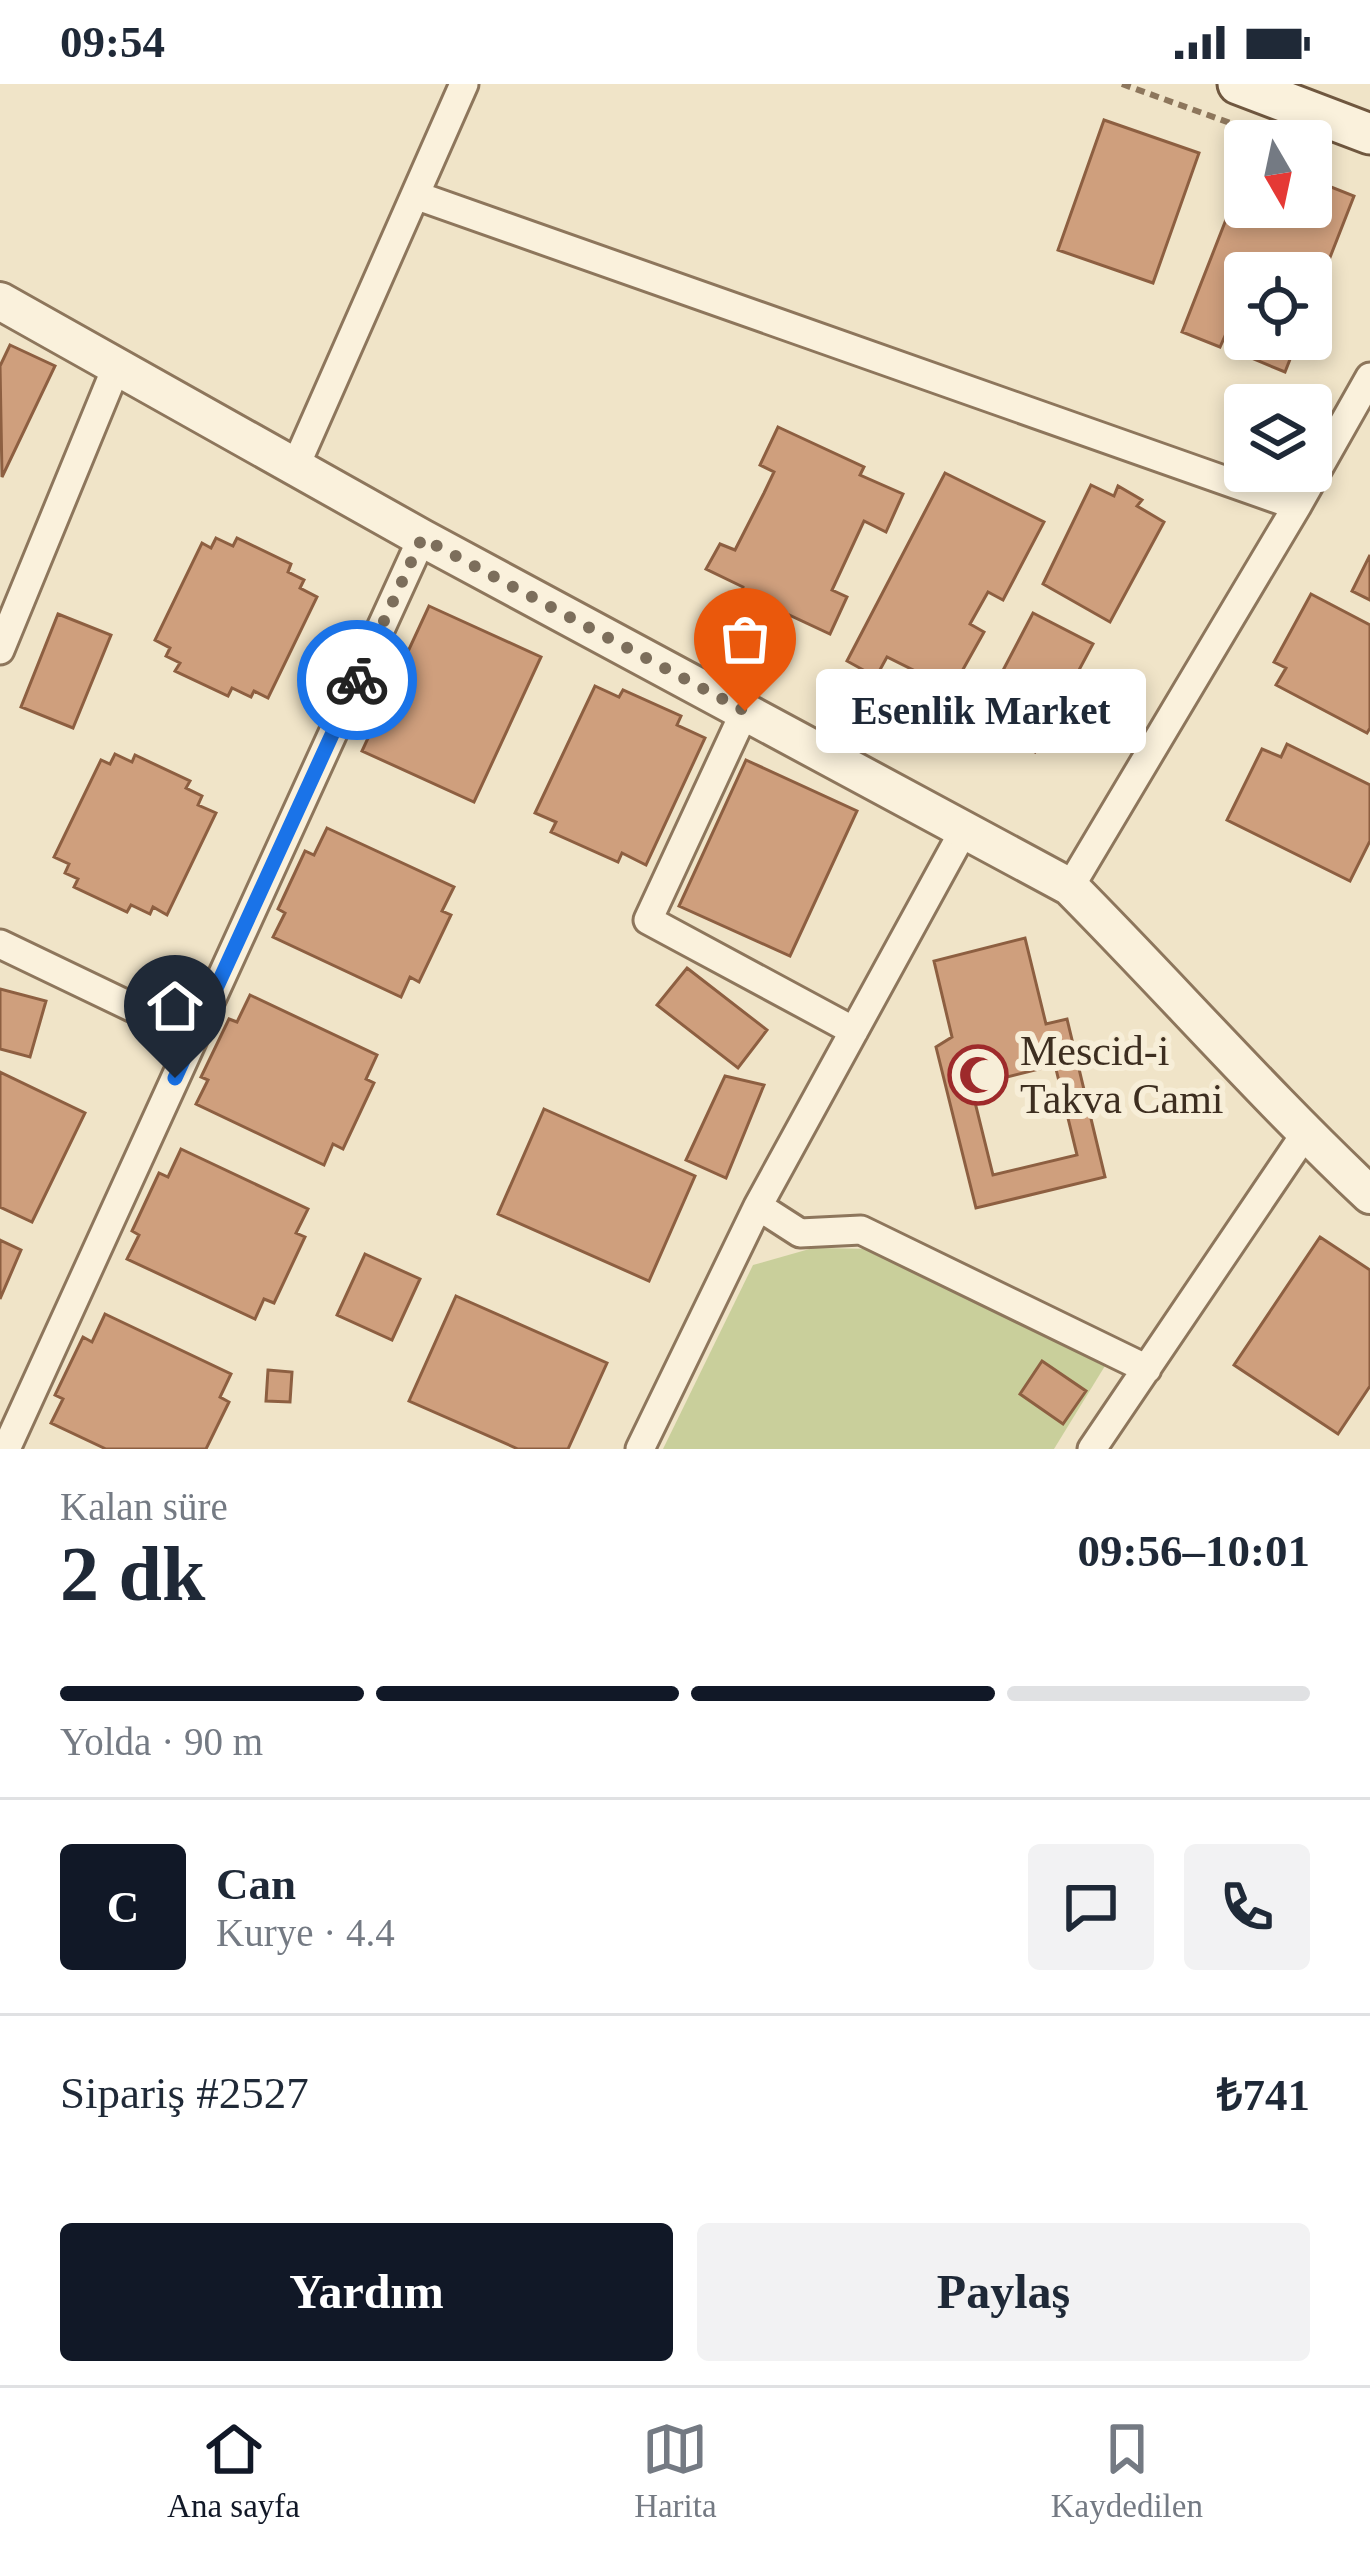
<!DOCTYPE html>
<html lang="tr">
<meta charset="utf-8">
<style>
body{margin:0;font-family:"Times New Roman",serif;background:#f2f2f3;color:#1f2937;height:100vh;display:flex;flex-direction:column;font-size:45px;white-space:nowrap}
*{box-sizing:border-box;margin:0}
p{font-size:39px;color:#747a83}
.icon{flex:none;width:66px;height:66px;fill:none;stroke:currentColor;stroke-width:2;stroke-linecap:round;stroke-linejoin:round}
.map{position:relative;height:1365px;overflow:hidden}
.details{display:flex;flex-direction:column;background:#fff;flex:1}
.details>*{flex:none}
.needle{width:78px;rotate:171deg}
.buttons{position:absolute;left:1224px;top:36px;display:grid;gap:24px}
.buttons a{display:grid;place-items:center;width:108px;height:108px;border-radius:12px;background:#fff;box-shadow:0 6px 18px #0003;font-size:60px}
.pin{position:absolute;display:grid;place-items:center;width:102px;height:102px;color:#fff;margin:-123px -51px;border-radius:50% 50% 50% 0;rotate:-45deg;box-shadow:0 0 12px #0007}
.pin .icon{rotate:45deg}
.courier{position:absolute;display:grid;place-items:center;width:120px;height:120px;margin:-60px;border:9px solid #1a73e8;border-radius:50%;background:#fff;color:#222;box-shadow:0 3px 15px #0007}
.bubble{position:absolute;height:84px;border-radius:12px;background:#fff;box-shadow:0 6px 18px #0003;font-size:39px;font-weight:700;line-height:84px;text-align:center}
.head em{font-style:normal;font-weight:700}
.head div{display:flex;flex-direction:column-reverse}
.head{display:flex;align-items:center;justify-content:space-between;height:204px;padding:0 60px}
h1{font-size:78px;font-weight:700;line-height:90px}
.bar{display:grid;grid-template-columns:repeat(4,1fr);gap:18px 12px;align-content:center;height:144px;padding:0 60px}
.bar i{height:15px;border-radius:9px;background:#e0e1e3}
.bar .current{background:#111827}
.bar p{grid-column:span 4}
.line{display:flex;align-items:center;gap:30px;padding:0 60px;border-top:3px solid #e0e1e3}
.line div{flex:1}
.round{display:grid;place-items:center;flex:none;width:126px;height:126px;border-radius:12px;background:#f2f2f3}
.action{display:flex;gap:24px;margin-top:auto;padding:24px 60px}
.action a{flex:1;height:138px;border-radius:12px;background:#111827;color:#fff;font-size:48px;font-weight:700;line-height:138px;text-align:center}
.action a+a{background:#f2f2f3;color:#1f2937}
.status{display:flex;justify-content:space-between;align-items:center;height:84px;padding:0 60px;background:#fff;direction:ltr}
.status svg{height:33px;fill:currentColor}
.tab-bar{display:flex;justify-content:space-around;align-items:center;height:168px;border-top:3px solid #e0e1e3;background:#fff;font-size:33px;color:#747a83}
.tab-bar a{display:grid;justify-items:center;gap:6px}
.tab-bar .current{color:#111827}
.map>svg:first-child{display:block}
.green{fill:#c9cf9b}
.building{fill:#cf9f7d;stroke:#8d5f41;stroke-width:3;fill-rule:evenodd}
.lines{fill:none;stroke-linecap:round;stroke-linejoin:round}
.minor-casing{stroke:#8d765c;stroke-width:33}
.tertiary-casing{stroke:#8d765c;stroke-width:42}
.secondary-casing{stroke:#6f573f;stroke-width:45}
.path{stroke:#8d765c;stroke-width:6;stroke-dasharray:9 6;stroke-linecap:butt}
.minor{stroke:#faf1dc;stroke-width:27}
.tertiary{stroke:#faf1dc;stroke-width:36}
.secondary{stroke:#faf1dc;stroke-width:39}
.done{stroke:#7c6e5b;stroke-width:12;stroke-dasharray:0 21.6}
.route{stroke:#1a73e8;stroke-width:15}
.labels{text-anchor:middle;dominant-baseline:central;stroke-width:12;stroke-linejoin:round;paint-order:stroke}
.poi-label{font-size:42px;fill:#3d2e20;stroke:#f7eed8;text-anchor:start}
</style>
<div class="status"><b>09:54</b><svg viewBox="0 0 49 12"><path d="M0 12V9h3v3zM5 12V6h3v6zM10 12V3h3v9zM15 12V0h3v12zM26 1h20v11H26zM47 4h2v5h-2z"/></svg></div>
<div class="map">
<svg width="1370" height="1365" viewBox="0 0 1370 1365">
<rect width="100%" height="100%" fill="#f0e4c8"/>
<!-- green -->
<path class="green" d="M813,1164L880,1165L1108,1277L1054,1365H663L753,1181Z"/>
<!-- building -->
<path class="building" d="M1104,36L1199,69L1153,199L1058,166Z
M1245,87V123H1311V95L1354,112L1311,222V189H1245V255H1298L1285,288L1249,273L1253,263L1225,252L1220,263L1182,248Z
M10,261L55,282L2,393L0,282Z
M778,343L864,383L860,391L903,410L886,448L864,437L832,506L847,513L830,550L789,531L786,536L740,516L743,503L706,485L720,460L735,466L764,409L774,388L760,381Z
M945,389L1044,438L1003,516L988,508L970,540L984,548L943,621L905,601L913,586L887,573L876,593L847,577Z
M1091,401L1114,412L1118,402L1142,416L1137,422L1164,438L1110,538L1043,500Z
M216,454L233,462L237,454L291,480L288,488L304,496L300,504L317,513L268,614L254,607L251,613L232,604L228,612L175,587L180,579L166,572L170,564L155,556L202,459L211,464Z
M1370,471V516L1352,507Z
M1311,510L1370,541V644L1367,649L1276,601L1286,584L1274,578Z
M429,522L541,573L474,718L362,667Z
M1033,529L1093,560L1035,668L977,636Z
M58,530L111,551L73,644L21,623Z
M595,602L619,613L623,606L681,632L677,641L705,654L646,781L622,769L618,778L551,748L556,738L535,729Z
M1287,660L1370,701V757L1350,797L1227,736L1262,665L1281,673Z
M115,670L132,678L135,671L190,697L186,704L202,712L198,721L216,729L167,831L153,823L150,830L131,821L127,828L74,803L78,795L65,789L69,780L54,773L101,676L110,680Z
M746,676L857,727L790,872L679,822Z
M327,744L454,803L442,827L451,831L419,898L410,893L401,913L273,853L285,829L278,825L305,767L314,771Z
M1025,854L1046,940L1067,935L1105,1093L976,1124L936,963L952,953L934,877ZM1055,981L1077,1071L993,1091L971,1002Z
M687,884L767,946L738,984L657,921Z
M0,905L46,917L30,973L0,965Z
M250,911L377,971L366,995L374,999L343,1065L333,1060L324,1081L196,1020L208,996L201,993L229,935L237,938Z
M0,988L85,1029L32,1138L0,1123Z
M725,992L764,1001L726,1094L686,1076Z
M544,1025L695,1092L649,1197L498,1130Z
M181,1065L308,1125L296,1149L305,1153L274,1219L264,1215L255,1235L127,1175L139,1151L132,1147L159,1089L168,1093Z
M1320,1153L1370,1186V1302L1338,1350L1234,1281Z
M0,1156L21,1166L0,1215Z
M365,1170L420,1195L392,1256L337,1231Z
M456,1212L607,1279L568,1365H518L409,1317Z
M105,1230L231,1290L220,1313L229,1318L206,1365H106L51,1339L63,1315L55,1311L83,1253L92,1258Z
M1042,1277L1086,1307L1063,1340L1020,1310Z
M268,1286L292,1288L290,1318L266,1317Z"/>
<g class="lines">
<!-- minor casing -->
<g class="minor-casing">
<path id="minor" d="M415,111L1297,422
M295,383L464,0
M0,566L116,284
M745,627L648,836L854,947
M1070,803L1297,422L1370,293
M0,860L194,953
M758,1122L800,1149L861,1146L1147,1285
M6,1365L422,454
M640,1365L758,1122L964,746
M1092,1365L1305,1050"/>
</g>
<!-- tertiary casing -->
<g class="tertiary-casing">
<path id="tertiary" d="M0,217L422,454L1070,803C1171,905 1266,1013 1370,1111"/>
</g>
<!-- secondary casing -->
<g class="secondary-casing">
<path id="secondary" d="M1238,0L1370,50"/>
</g>
<!-- path -->
<path class="path" d="M1122,0L1280,57"/>
<!-- minor -->
<use href="#minor" class="minor"/>
<!-- tertiary -->
<use href="#tertiary" class="tertiary"/>
<!-- secondary -->
<use href="#secondary" class="secondary"/>
</g>
<g class="lines">
<!-- done -->
<path class="done" d="M357,596L422,454L745,627"/>
<!-- route -->
<path class="route" d="M175,994L357,596"/>
</g>
<!-- icons -->
<defs>
<g id="mosque-ring" transform="scale(3)"><circle r="9.5" fill="#f7eed8" stroke="#9e2a2b" stroke-width="1.5"/><path d="M3.5-4.9A6 6 0 1 0 3.5 4.9A5 5 0 1 1 3.5-4.9Z" fill="#9e2a2b"/></g>
</defs>
<g fill-rule="evenodd">
<use href="#mosque-ring" x="978" y="991"/>
</g>
<g class="labels">
<!-- poi labels -->
<g class="poi-label">
<text x="1020" y="967">Mescid-i<tspan x="1020" dy="48">Takva Cami</tspan></text>
</g>
</g>
</svg>
<div class="buttons">
<a><svg class="needle" viewBox="-14 -14 28 28"><path d="M0-13l5 13h-10z" fill="#e53935"/><path d="M0 13l5-13h-10z" fill="#747a83"/></svg></a>
<a><svg class="icon" aria-label="locate" viewBox="0 0 24 24"><circle cx="12" cy="12" r="6"/><path d="M12 2v4M12 18v4M2 12h4M18 12h4"/></svg></a>
<a><svg class="icon" aria-label="layers" viewBox="0 0 24 24"><path d="M12 4l9 5-9 5-9-5zM3 14l9 5 9-5"/></svg></a>
</div>
<div class="pin" style="left:745px;top:627px;background:#ea580c"><svg class="icon" aria-label="bag" viewBox="0 0 24 24"><path d="M5 8h14l-1 12H6zM9 8a3 3 0 0 1 6 0"/></svg></div>
<div class="pin" style="left:175px;top:994px;background:#1f2937"><svg class="icon" aria-label="home" viewBox="0 0 24 24"><path d="M3 11l9-7 9 7M6 9v11h12V9"/></svg></div>
<div class="courier" style="left:357px;top:596px"><svg class="icon" aria-label="bike" viewBox="0 0 24 24"><circle cx="6" cy="16" r="4"/><circle cx="18" cy="16" r="4"/><path d="M6 16l4-8h5l3 8M10 8l3 8H6M13 5h3"/></svg></div>
<div class="bubble" style="left:816px;top:585px;width:330px">Esenlik Market</div>
</div>
<section class="details">
<div class="head"><div><h1>2 dk</h1><p>Kalan süre</p></div><em>09:56–10:01</em></div>
<div class="bar"><i class="current"></i><i class="current"></i><i class="current"></i><i></i><p>Yolda · 90 m</p></div>
<div class="line" style="height:216px"><b class="round" style="background:#111827;color:#fff">C</b><div><b>Can</b><p>Kurye · 4.4</p></div><a class="round"><svg class="icon" aria-label="chat" viewBox="0 0 24 24"><path d="M4 5h16v11H9l-5 4z"/></svg></a><a class="round"><svg class="icon" aria-label="phone" viewBox="0 0 24 24"><path d="M5 4h4l2 5-3 2q2 4 5 5l2-3 5 2v4C11 20 4 13 5 4z"/></svg></a></div>
<div class="line" style="height:156px"><div>Sipariş #2527</div><b>₺741</b></div>
<div class="action"><a>Yardım</a><a>Paylaş</a></div>
</section>
<nav class="tab-bar">
<a class="current"><svg class="icon" aria-label="home" viewBox="0 0 24 24"><path d="M3 11l9-7 9 7M6 9v11h12V9"/></svg>Ana sayfa</a>
<a><svg class="icon" aria-label="map" viewBox="0 0 24 24"><path d="M3 6l6-2 6 2 6-2v14l-6 2-6-2-6 2zM9 4v14M15 6v14"/></svg>Harita</a>
<a><svg class="icon" aria-label="saved" viewBox="0 0 24 24"><path d="M7 4h10v16l-5-4-5 4z"/></svg>Kaydedilen</a>
</nav>
